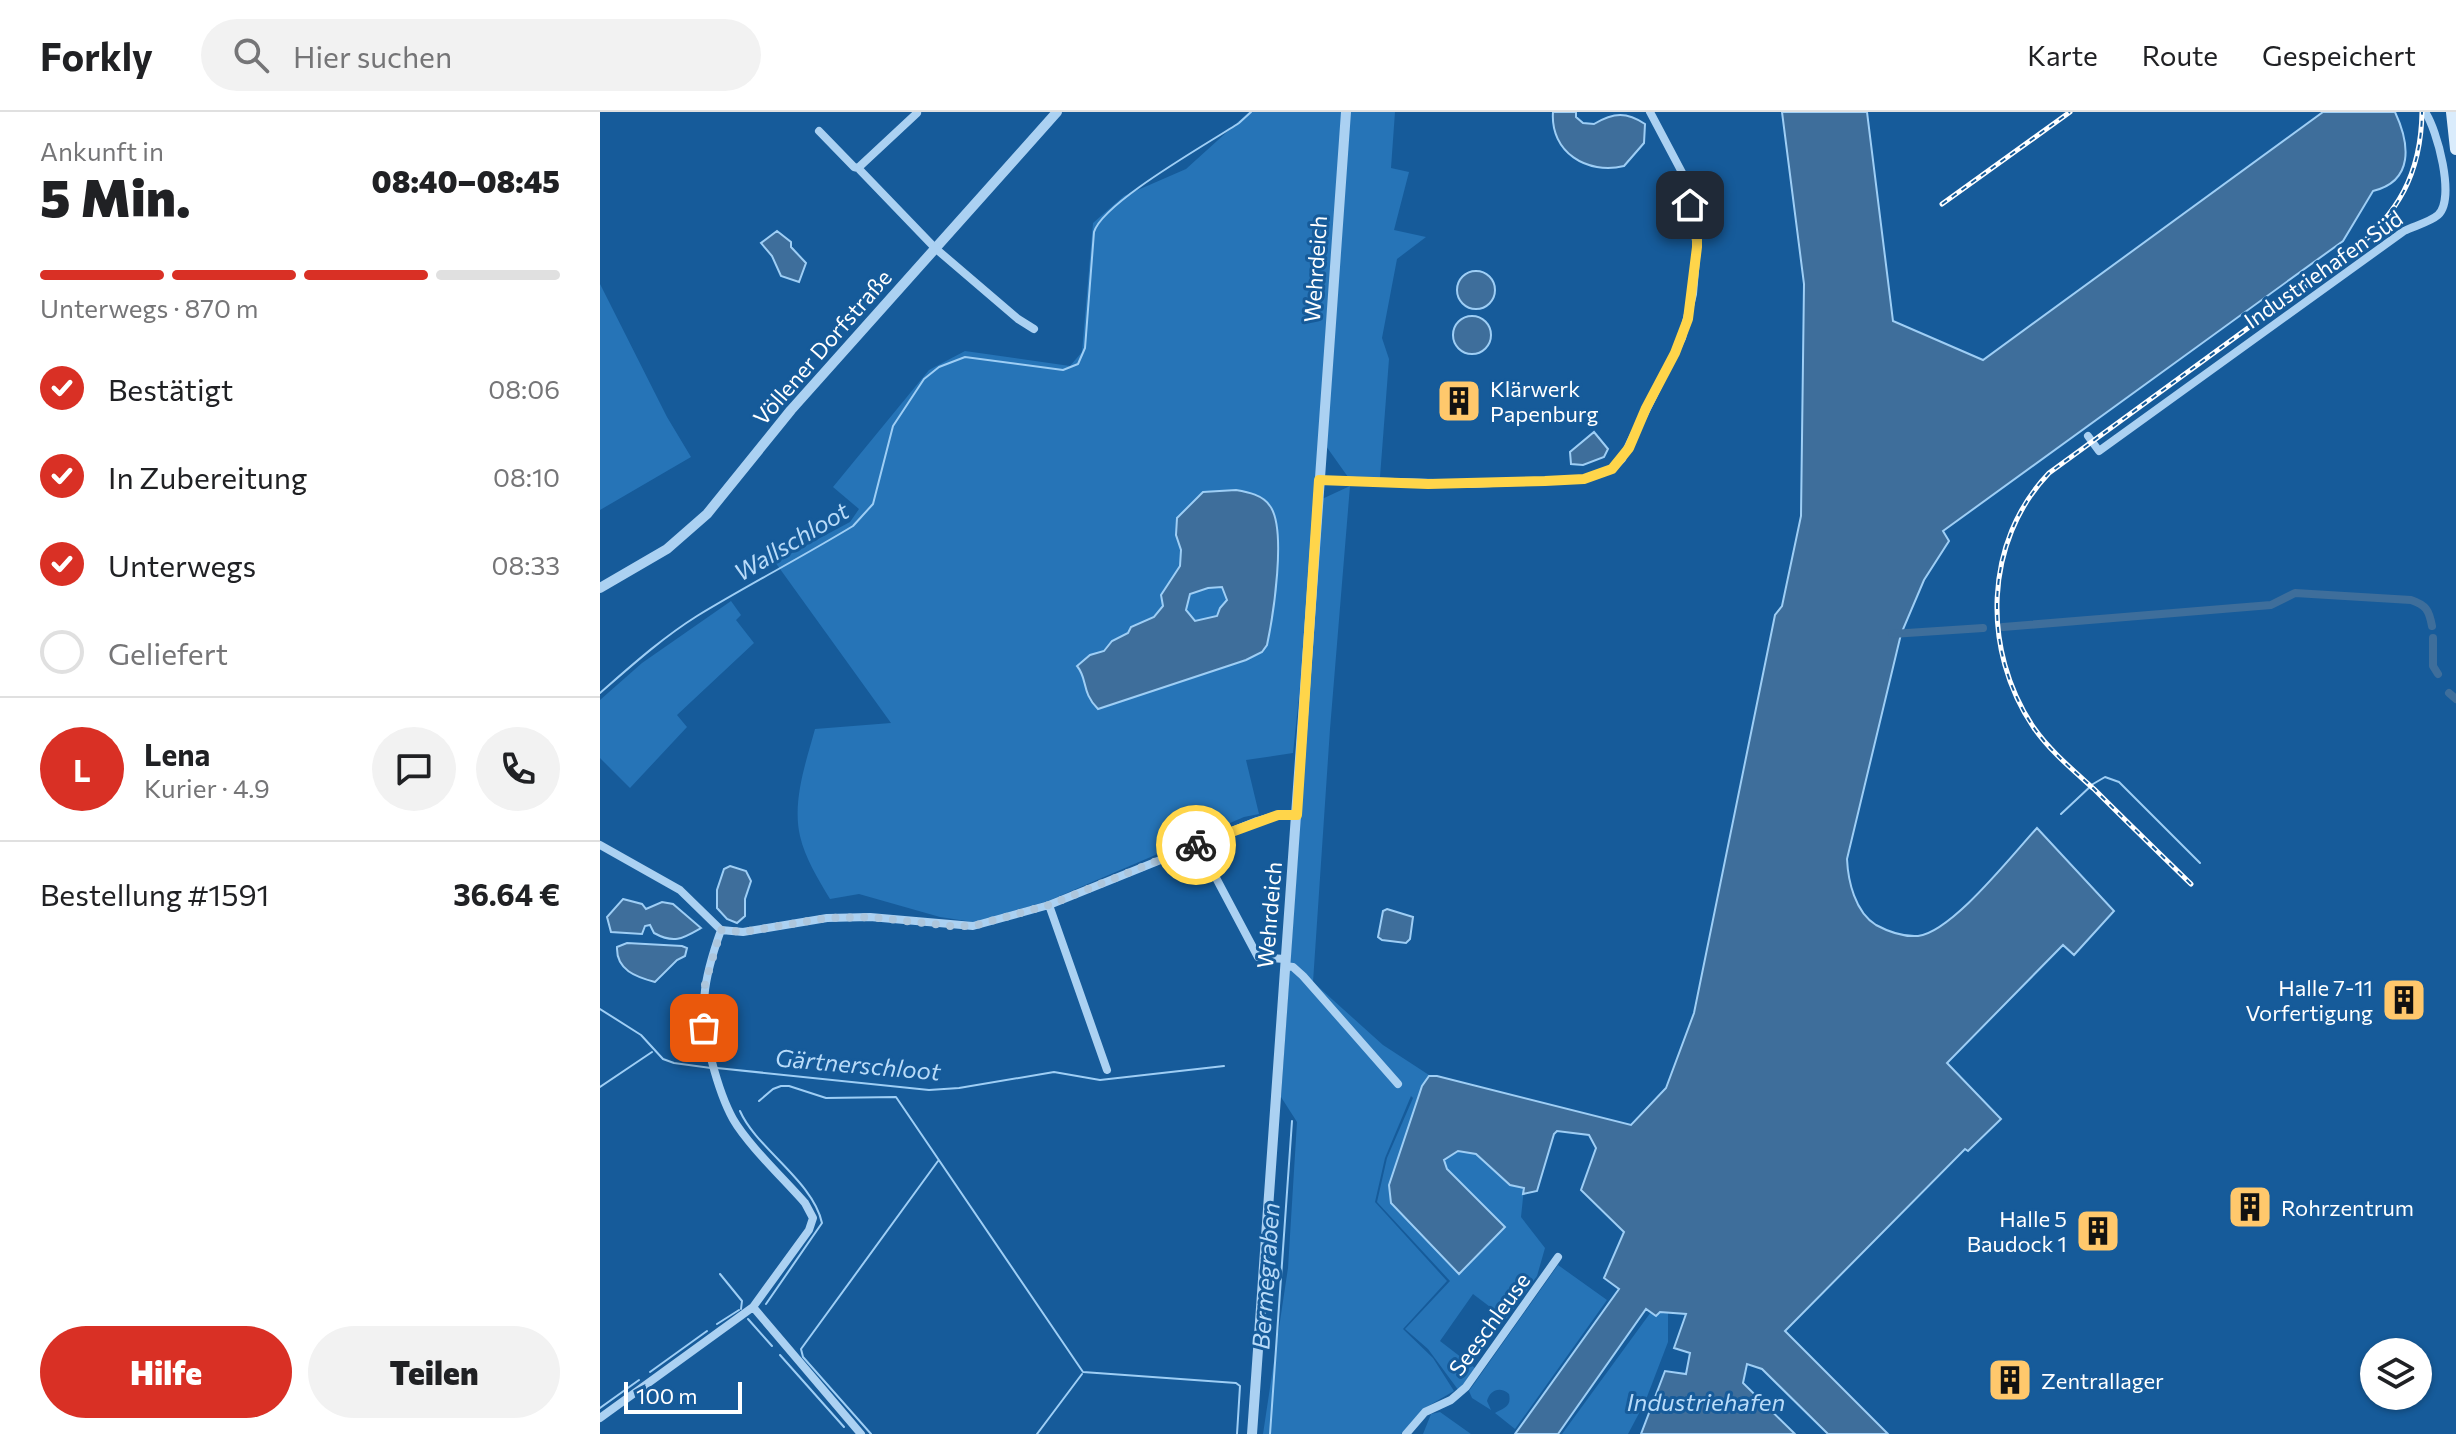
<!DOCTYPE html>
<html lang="de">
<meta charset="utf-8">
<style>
body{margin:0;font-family:Commissioner,sans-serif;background:#f2f2f2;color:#202124;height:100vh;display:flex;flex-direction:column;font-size:30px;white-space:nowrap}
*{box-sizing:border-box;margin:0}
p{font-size:26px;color:#757577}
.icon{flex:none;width:44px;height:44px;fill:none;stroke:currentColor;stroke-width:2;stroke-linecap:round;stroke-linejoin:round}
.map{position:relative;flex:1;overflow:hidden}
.panel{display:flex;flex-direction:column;background:#fff;width:600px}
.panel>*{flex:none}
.fabs{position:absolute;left:1760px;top:1226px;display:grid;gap:16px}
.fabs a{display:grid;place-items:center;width:72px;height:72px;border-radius:50%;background:#fff;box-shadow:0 2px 6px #0004;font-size:40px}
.scale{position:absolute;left:24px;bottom:20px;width:118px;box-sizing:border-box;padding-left:8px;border:4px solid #fff;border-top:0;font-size:22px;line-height:28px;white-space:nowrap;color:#fff;-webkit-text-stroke:6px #165b9a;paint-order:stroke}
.pin{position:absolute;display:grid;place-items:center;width:68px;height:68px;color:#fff;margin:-34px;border-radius:16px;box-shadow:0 4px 12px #0006}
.courier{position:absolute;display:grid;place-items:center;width:80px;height:80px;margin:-40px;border:6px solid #ffd54a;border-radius:50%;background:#fff;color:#222;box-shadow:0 2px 10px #0007}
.head em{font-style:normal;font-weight:800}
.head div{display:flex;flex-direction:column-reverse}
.head{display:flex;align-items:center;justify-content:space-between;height:136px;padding:0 40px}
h1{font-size:52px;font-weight:800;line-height:60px}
.bar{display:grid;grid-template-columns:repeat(4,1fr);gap:12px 8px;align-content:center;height:96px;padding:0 40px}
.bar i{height:10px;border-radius:6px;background:#e0e0e0}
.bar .selected{background:#d93025}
.bar p{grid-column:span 4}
.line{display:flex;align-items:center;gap:20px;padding:0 40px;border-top:2px solid #e0e0e0}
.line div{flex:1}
.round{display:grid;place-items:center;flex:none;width:84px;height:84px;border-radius:42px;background:#f2f2f2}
ol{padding:0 40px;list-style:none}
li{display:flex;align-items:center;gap:24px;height:88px}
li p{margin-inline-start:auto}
li .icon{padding:8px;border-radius:50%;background:#d93025;color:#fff;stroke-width:4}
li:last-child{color:#757577}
li i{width:44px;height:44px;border:4px solid #e0e0e0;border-radius:50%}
.action{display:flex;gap:16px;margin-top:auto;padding:16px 40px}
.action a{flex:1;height:92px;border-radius:48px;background:#d93025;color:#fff;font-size:32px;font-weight:800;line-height:92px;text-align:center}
.action a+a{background:#f2f2f2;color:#202124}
header{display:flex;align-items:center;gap:48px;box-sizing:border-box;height:112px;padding:0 40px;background:#fff;border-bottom:2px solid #e0e0e0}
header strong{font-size:38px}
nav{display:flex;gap:44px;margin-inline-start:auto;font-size:28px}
.search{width:560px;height:72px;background:#f2f2f2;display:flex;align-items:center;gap:20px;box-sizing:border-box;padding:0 28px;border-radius:44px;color:#757577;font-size:30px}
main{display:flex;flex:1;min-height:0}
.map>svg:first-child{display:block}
.green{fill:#2674b7;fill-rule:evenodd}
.water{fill:#3e6e9b;stroke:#9ecef5;stroke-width:2;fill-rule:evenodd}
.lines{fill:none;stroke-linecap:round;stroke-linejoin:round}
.stream{stroke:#9ecef5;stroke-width:2}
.canal{stroke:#3e6e9b;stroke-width:8}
.minor{stroke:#abd1f2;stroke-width:8}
.tertiary{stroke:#abd1f2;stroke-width:10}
.secondary{stroke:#daecfc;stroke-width:12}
.rail-casing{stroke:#fff;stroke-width:5}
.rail{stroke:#165b9a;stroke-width:2;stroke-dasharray:6;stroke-linecap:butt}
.done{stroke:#adc6dc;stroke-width:8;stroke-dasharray:0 14.4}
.route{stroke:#ffd54a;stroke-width:10}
.labels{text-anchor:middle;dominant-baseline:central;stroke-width:6;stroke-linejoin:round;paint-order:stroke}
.street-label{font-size:22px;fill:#fff;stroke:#165b9a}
.poi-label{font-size:22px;fill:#fff;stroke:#165b9a;text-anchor:start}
.water-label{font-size:24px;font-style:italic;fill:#b8dbf9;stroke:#165b9a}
</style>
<header>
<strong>Forkly</strong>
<div class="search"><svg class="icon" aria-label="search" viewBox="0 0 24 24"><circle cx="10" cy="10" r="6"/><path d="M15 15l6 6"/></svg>Hier suchen</div>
<nav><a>Karte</a><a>Route</a><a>Gespeichert</a></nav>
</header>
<main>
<section class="panel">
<div class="head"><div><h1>5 Min.</h1><p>Ankunft in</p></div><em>08:40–08:45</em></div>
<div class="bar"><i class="selected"></i><i class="selected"></i><i class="selected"></i><i></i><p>Unterwegs · 870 m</p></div>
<ol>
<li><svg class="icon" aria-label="check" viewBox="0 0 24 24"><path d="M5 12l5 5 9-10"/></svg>Bestätigt<p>08:06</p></li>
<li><svg class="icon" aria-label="check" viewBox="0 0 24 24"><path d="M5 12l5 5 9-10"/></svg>In Zubereitung<p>08:10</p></li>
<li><svg class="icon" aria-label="check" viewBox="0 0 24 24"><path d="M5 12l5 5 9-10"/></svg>Unterwegs<p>08:33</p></li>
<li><i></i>Geliefert</li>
</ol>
<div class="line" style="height:144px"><b class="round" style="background:#d93025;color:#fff">L</b><div><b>Lena</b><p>Kurier · 4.9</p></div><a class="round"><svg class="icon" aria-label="chat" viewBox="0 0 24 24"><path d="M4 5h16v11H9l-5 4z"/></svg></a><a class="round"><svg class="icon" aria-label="phone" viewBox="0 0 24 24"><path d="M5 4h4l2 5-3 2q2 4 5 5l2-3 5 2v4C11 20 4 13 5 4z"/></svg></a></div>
<div class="line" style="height:104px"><div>Bestellung #1591</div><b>36.64 €</b></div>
<div class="action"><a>Hilfe</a><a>Teilen</a></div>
</section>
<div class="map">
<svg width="1856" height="1322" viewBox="0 0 1856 1322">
<rect width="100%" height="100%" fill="#165b9a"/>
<!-- green -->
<path class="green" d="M649,0H742L704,537L693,641L646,648L659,702L644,705L448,789L373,810L340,805L259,782L230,787C218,767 205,746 200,724C192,689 206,650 215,617L291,611L175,450L250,410L259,397L233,375L329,258L365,239L470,254L482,240L493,111L524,84L586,57ZM603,380L673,484L670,520L646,548L499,597C481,581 488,568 478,554L490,543L504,539L512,529L529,521L531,515L554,505L564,494L561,482L580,454L581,438L576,423L577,406Z
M749,0H795L791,56L809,60L794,118L826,125L797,147L782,226L789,247L780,365H748L726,334Z
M0,172L67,305L91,345L0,398Z
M750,374L730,617L713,870L783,933L829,963L822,973L789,1073L905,1115L847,1057L843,1048L858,1039L876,1042L910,1073L924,1076L921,1105L945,1136L937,1164L906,1207L873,1182L840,1229L875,1256L859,1279L828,1237L805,1217L850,1169L777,1090L787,1046L813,986L811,984L785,1046L775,1090L847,1169L803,1217L833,1246L854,1279L823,1297L801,1322H663L688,1156L697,1010L681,985L722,387Z
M622,475L628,488L620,496L617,504L596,509L586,499L590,482L608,476Z
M131,489L141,503L136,508L154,531L77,603L87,615L30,676L0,646V588L42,551Z
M958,1153L1007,1188L915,1317L895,1301C903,1296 912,1295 909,1282C900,1274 890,1278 887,1289L891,1298L872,1286L869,1279Z
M1051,1200L1056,1204L1060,1200H1068V1230L1045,1290L1028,1322H962Z
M840,1300L871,1322H823L831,1302Z"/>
<!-- water -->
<path class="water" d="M953,0H976V5L983,11L994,12C1014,0 1027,0 1045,12L1044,31L1024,54C987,63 950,40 953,0Z
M1182,0H1267L1293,209L1383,248L1723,0H1795C1810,32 1814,69 1773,79L1743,129L1343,419L1349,429L1324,468L1301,522L1247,747C1248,769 1255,800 1276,813C1289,820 1303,825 1318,824C1352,820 1412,743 1437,716L1514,799L1474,843L1463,833L1347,951L1401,1007L1368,1039L1365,1037L1185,1219L1288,1322H1228L1162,1257L1147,1252L1143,1271L1195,1322H1041L1065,1259L1086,1262L1090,1241L1074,1236L1086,1202L1060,1200L1056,1204L1046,1197L958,1322H915L1019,1177L1004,1166L1024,1120L981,1078L996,1036L989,1023L957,1019L954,1022L937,1079L923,1082L924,1076L910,1073L876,1042L858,1039L844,1048L847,1057L905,1115L859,1162L791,1091L789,1073L822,974L829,964H837L1031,1013L1066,976L1094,901L1175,503L1182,494L1201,404L1204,172Z
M177,119L191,130V135L206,151L199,170L181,164L172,144L161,131Z
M857 178a19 19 0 1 1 38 0a19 19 0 1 1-38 0Z
M853 223a19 19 0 1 1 38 0a19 19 0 1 1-38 0Z
M994,320L1008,337L1004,345L983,353L971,352L970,340Z
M636,378C648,380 663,383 670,394C687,417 673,505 667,533L662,540L646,548L498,597C481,580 488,567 477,554L490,543L504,539L512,529L528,521L531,515L554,505L563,494L561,483L580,454L581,438L576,423L577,406L603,380ZM622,475L627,488L620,496L617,504L595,509L586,498L590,482L608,476Z
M130,754L146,759L151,769L145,787V804L137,811L127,807L117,796V778L124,757Z
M23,787L42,792L46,797L62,790L73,792L101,816C82,827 74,832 54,821L50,813L45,814L42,822L11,820L7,805Z
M787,797L813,805L810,827L806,831L782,828L778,825L783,799Z
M27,831L82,834L87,836L85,844L77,848L55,870C36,865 16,858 17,835Z"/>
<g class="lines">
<!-- stream -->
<path class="stream" d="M0,581C31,554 62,526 97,504C148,473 202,445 253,414L273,392L293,314L324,267L339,255L365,245L463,258L478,252L485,236L494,120C503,90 609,31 639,11L651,0
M1461,702L1493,672L1505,665L1519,670L1600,751
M0,897L41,923L63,947L74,951L111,956
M117,956L329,978L359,976L454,960L500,968L624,954
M0,975L52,940
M159,989L173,977L181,974H189L226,986L296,985L483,1260L636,1271L640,1274L637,1322
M140,999C156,1036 213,1069 222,1111L166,1192
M120,1162L142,1189L141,1197
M148,1207L172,1234
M117,1212L139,1198
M180,1243L244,1315
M50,1260L107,1219
M0,1296L39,1268
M271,1322L203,1245L201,1237L338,1049
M437,1322L482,1262
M670,1322L692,1009"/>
<!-- canal -->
<path class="canal" d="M1403,515L1671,493L1695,481L1811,488C1826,493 1829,498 1832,514
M1292,522L1383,516
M1833,526V554L1838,562
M1849,581L1856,587"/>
<!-- minor -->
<path class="minor" d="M317,1L258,56L335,136L418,207L434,217
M219,19L254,55L258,56
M1488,324L1499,339L1804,119C1814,114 1830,110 1838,103C1856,87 1837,17 1825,0
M719,368L871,372L984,367L1012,357L1022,347L1082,226L1093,182L1097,135L1086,68L1050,0
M598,732L658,845L685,847
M0,733L80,778L121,818L143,820L227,806L270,805L373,814L449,793L657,709L678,703H697
M449,793L507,958
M685,854L693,855L703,864L798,972
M153,1195L261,1322
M0,1306L153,1195L209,1118L213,1106L205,1091C184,1067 148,1033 133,1007C123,989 117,969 112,950C99,895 102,871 121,818
M806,1322L825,1300L851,1288L866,1275L958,1145"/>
<!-- tertiary -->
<path class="tertiary" d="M0,476L67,437L107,402L191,298L457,0
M652,1322L746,0"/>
<!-- secondary -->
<path class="secondary" d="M1852,0L1856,37"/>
<!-- rail casing -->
<g class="rail-casing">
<path id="rail" d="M1342,92L1470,0
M1591,772C1558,740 1526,709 1494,677C1473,658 1450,639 1434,616C1381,538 1384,429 1449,361L1751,141C1798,101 1821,63 1822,0"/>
</g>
<!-- rail -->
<use href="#rail" class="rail"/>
</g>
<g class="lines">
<!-- done -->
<path class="done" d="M104,916L105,872L121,818L143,820L227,806L270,805L351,814H373L449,793L596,733"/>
<!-- route -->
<path class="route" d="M596,733L678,703H697L719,368L828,372L945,369L984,367L1012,357L1029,336L1046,296L1075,241L1088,207L1097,135V122L1090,93"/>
</g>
<!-- icons -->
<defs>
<g id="building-square" transform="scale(2.3)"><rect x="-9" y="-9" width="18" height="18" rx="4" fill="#ffc86c" stroke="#165b9a"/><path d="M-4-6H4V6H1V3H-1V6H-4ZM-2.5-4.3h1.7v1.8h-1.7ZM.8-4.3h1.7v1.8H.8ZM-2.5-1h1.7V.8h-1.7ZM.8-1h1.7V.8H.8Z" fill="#111"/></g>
</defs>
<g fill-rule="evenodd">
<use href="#building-square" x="859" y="289"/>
<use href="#building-square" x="1804" y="888"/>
<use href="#building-square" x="1650" y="1095"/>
<use href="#building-square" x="1498" y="1119"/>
<use href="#building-square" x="1410" y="1268"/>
</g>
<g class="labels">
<!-- street labels -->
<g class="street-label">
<text transform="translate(715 157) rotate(-86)">Wehrdeich</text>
<text transform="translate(1723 157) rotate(-35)">Industriehafen Süd</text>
<text transform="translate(222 235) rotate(-49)">Völlener Dorfstraße</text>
<text transform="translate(669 803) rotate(-85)">Wehrdeich</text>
<text transform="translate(889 1212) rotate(-54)">Seeschleuse</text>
</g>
<!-- poi labels -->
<g class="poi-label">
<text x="890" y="276">Klärwerk<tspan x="890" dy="25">Papenburg</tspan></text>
<text x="1773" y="875" text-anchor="end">Halle 7-11<tspan x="1773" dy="25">Vorfertigung</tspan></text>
<text x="1681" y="1095">Rohrzentrum</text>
<text x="1467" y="1106" text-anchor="end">Halle 5<tspan x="1467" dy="25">Baudock 1</tspan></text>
<text x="1441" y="1268">Zentrallager</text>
</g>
<!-- water labels -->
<g class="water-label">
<text transform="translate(191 429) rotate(-31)">Wallschloot</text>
<text transform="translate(258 952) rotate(5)">Gärtnerschloot</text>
<text transform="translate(665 1164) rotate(-86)">Bermegraben</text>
<text x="1106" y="1289">Industriehafen</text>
</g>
</g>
</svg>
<div class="fabs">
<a><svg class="icon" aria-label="layers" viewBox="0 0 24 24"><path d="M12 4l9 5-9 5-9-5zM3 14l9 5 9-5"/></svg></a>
</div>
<div class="scale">100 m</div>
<div class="pin" style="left:104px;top:916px;background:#ea580c"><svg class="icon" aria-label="bag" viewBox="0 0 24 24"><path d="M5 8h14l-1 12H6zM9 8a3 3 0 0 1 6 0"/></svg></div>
<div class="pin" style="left:1090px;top:93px;background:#1f2937"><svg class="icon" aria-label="home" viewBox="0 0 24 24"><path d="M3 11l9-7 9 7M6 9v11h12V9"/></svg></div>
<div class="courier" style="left:596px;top:733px"><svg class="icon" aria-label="bike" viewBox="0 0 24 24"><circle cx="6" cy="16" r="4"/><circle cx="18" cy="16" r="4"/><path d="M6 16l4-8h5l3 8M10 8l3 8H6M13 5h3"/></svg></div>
</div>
</main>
